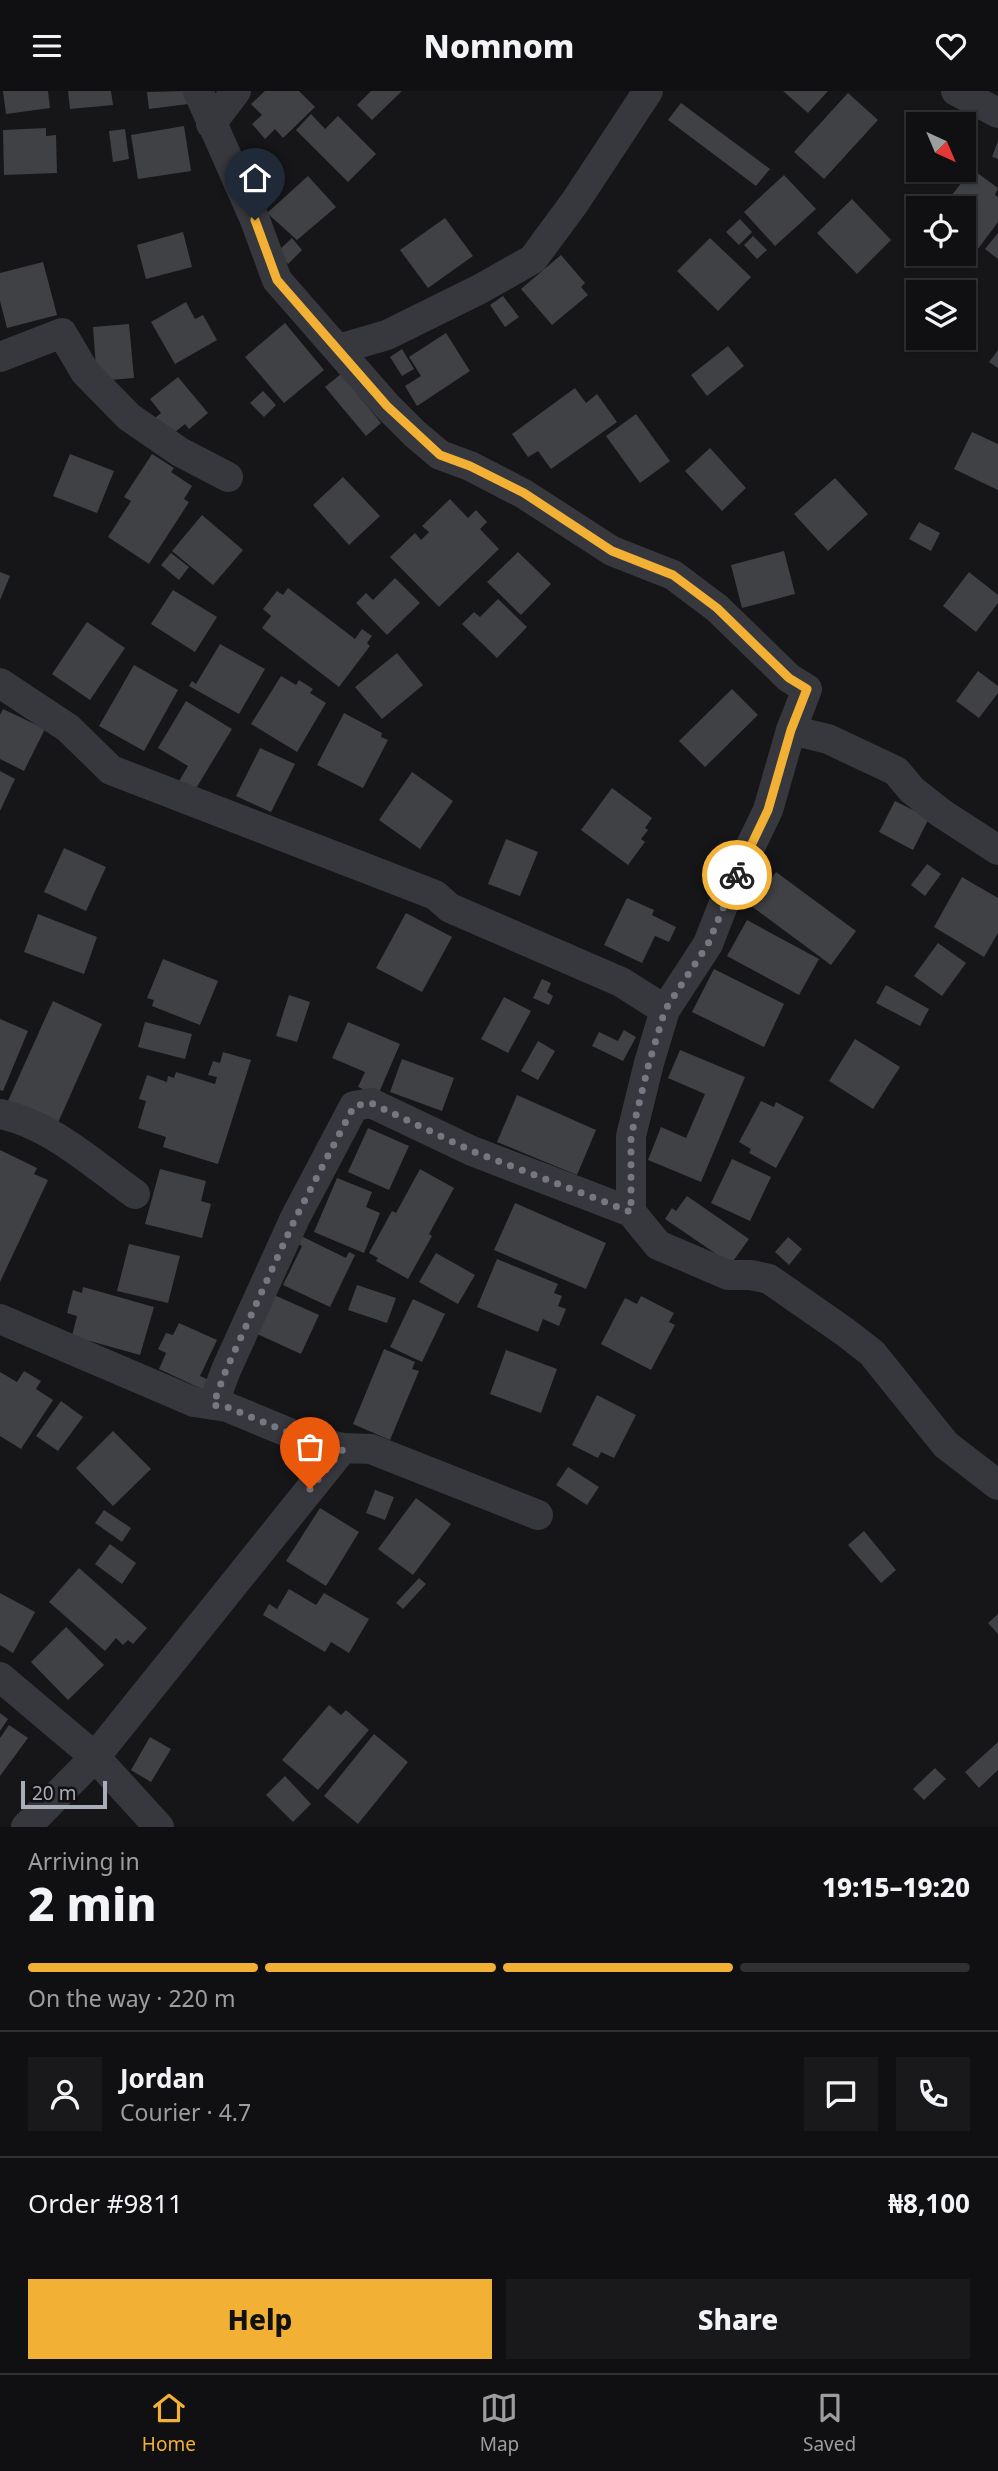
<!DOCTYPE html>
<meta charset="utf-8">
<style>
body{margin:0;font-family:"Noto Sans",sans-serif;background:#19191b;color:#f1f3f6;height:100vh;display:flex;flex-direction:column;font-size:26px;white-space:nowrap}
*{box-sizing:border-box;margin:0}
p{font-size:23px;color:#9c9d9f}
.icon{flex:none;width:38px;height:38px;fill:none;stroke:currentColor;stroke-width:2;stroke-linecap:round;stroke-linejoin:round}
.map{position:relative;height:1736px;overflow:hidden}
.side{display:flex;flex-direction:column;background:#101012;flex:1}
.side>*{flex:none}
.needle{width:46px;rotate:136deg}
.controls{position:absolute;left:906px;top:21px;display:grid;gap:14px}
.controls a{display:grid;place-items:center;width:70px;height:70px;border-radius:0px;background:#101012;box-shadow:0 2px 5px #0004,0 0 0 2px #303032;font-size:35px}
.scale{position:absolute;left:21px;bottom:18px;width:86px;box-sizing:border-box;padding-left:7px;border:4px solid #a8adb8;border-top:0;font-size:19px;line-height:24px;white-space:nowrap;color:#a8adb8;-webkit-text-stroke:5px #111113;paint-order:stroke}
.pin{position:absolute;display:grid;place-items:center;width:60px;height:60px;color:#fff;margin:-72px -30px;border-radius:50% 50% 50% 0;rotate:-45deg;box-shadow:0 0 7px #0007}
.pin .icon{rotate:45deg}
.courier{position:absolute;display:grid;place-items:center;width:70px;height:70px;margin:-35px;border:5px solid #f2b134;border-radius:50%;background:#fff;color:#222;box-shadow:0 2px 9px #0007}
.head em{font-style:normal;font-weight:800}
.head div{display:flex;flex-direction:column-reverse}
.head{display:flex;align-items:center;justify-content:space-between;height:119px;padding:0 28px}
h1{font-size:46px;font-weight:800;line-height:52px}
.bar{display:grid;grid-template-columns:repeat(4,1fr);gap:10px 7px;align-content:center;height:84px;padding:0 28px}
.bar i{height:9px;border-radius:5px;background:#303032}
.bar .on{background:#f2b134}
.bar p{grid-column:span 4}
.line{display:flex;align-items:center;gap:18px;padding:0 28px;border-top:2px solid #303032}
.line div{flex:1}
.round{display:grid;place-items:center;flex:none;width:74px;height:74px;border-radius:0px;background:#19191b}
.cta{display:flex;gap:14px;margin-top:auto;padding:14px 28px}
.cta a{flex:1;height:80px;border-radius:0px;background:#f2b134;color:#111;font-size:28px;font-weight:800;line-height:80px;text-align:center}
.cta a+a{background:#19191b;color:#f1f3f6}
header{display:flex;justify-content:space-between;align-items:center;height:91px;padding:0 28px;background:#101012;font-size:32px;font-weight:800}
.tabs{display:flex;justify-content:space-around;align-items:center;height:98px;border-top:2px solid #303032;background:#101012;font-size:19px;color:#9c9d9f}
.tabs a{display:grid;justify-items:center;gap:4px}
.tabs .on{color:#f2b134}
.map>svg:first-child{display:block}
.building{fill:#404145}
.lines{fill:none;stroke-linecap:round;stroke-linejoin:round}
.minor{stroke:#37383d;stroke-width:30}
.done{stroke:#757880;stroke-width:7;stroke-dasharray:0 12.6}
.route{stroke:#f2b134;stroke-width:9}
</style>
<header><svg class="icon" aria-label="menu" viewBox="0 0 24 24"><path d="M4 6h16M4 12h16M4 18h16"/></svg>Nomnom<svg class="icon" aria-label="heart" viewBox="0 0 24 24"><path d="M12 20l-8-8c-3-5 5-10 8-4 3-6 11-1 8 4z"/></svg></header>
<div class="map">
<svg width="998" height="1736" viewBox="0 0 998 1736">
<rect width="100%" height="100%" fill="#161618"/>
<!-- building -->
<path class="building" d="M3,0H48L50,17L6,23Z
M68,0H111L113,14L70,18Z
M186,0L188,13L149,18L147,1Z
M265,0H299L315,16L283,47L275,38L265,48L252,33L262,24L251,13Z
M371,0H402L372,29L357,14Z
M783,0H828L808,22Z
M848,2L878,29L824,88L794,61Z
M681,12L770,78L756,95L668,29Z
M311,23L325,38L338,25L376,63L348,91L296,39Z
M184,35L191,80L138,88L131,44Z
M46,37V45L56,44L57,82L4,84L3,39Z
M125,38L129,68L113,71L109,40Z
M998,50V68L992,66Z
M972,78L998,97L995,104L998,106V131L975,162L964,154V117H942Z
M784,84L816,118L775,155L744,121Z
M308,85L336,116L297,149L267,122Z
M852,108L891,149L857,183L817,142Z
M445,127L473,165L428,197L400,159Z
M740,128L752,141L739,154L726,141Z
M183,141L192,176L146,188L137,154Z
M998,142V168L985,158Z
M753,145L767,159L757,168L744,154Z
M292,147L302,159L288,173L277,161Z
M710,147L751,186L718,220L677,180Z
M561,164L585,192L581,196L588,204L552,234L521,198Z
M43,171L57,224L7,237L0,210V182Z
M503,205L519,226L505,236L490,214Z
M186,211L195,228L203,224L217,249L175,273L151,231Z
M285,232L324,279L284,312L245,266Z
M129,233L134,287L97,290L93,236Z
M446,242L470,280L417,315L405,295L421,285L409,266Z
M728,255L744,275L707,305L691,284Z
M402,258L414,278L402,285L390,266Z
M998,259V277L989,271Z
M341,283L381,332L366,345L325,296Z
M178,286L208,322L189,338L185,333L170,345L155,327L161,322L150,308Z
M575,297L586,312L597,303L617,331L551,378L538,360L528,366L512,343Z
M263,300L276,314L264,326L250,312Z
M636,323L670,370L640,392L606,345Z
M972,341L998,353V399L954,378Z
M710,357L746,397L722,420L685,380Z
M70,363L114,380L97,422L53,405Z
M152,363L174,377L171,381L192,395L184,408L189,411L149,473L108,446L131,410L124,406Z
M343,386L380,425L349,454L313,414Z
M835,387L868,423L828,460L794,423Z
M450,408L468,427L476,419L487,431L480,438L499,458L439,516L390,466L415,442L421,449L429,441L422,435Z
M202,424L243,459L213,494L172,460Z
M919,431L940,442L931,460L909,448Z
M784,460L795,503L742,517L731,474Z
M518,461L551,493L521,524L487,491Z
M171,462L189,476L179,489L161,474Z
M0,481L10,485L0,509Z
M969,481L998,504V512L976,541L943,515Z
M395,487L420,512L387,544L356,512L366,502L373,509Z
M288,497L355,548L362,538L372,545L367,552L370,555L339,596L262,537L271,525L263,518L277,500L283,504Z
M173,499L217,526L195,561L151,533Z
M498,508L527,536L497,567L462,533L474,521L480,526Z
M87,531L125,557L90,609L52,583Z
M220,553L265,578L239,623L189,595L192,590L196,593Z
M397,562L423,594L382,628L355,596Z
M134,574L178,599L144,660L99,635Z
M978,580L998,595V602L979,627L956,610Z
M281,585L296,594L299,589L313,598L310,602L326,612L297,661L251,633Z
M732,598L758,624L705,676L679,650Z
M186,610L232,638L195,699L179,690L188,675L158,657Z
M3,618L45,638L24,680L0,668V624Z
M344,622L382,642L381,646L388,649L363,697L317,674Z
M260,657L295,673L271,721L236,705Z
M0,680L15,688L0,720Z
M412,681L453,710L420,758L379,729Z
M612,697L652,727L645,737L648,739L641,748L645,751L628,774L581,739Z
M895,710L929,727L913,759L879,741Z
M506,748L538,761L520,805L488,793Z
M64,757L106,776L86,820L44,801Z
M927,773L941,783L925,805L911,794Z
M776,781L856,840L831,874L751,815Z
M962,786L998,807V842L984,866L934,836Z
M627,807L654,819L652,824L676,836L669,851L655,845L642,872L604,854Z
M406,822L452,846L422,901L376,877Z
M38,823L97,846L84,883L24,861Z
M747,829L819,868L799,904L727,865Z
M938,852L966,872L942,905L914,885Z
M163,868L218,890L200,934L152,915L154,909L147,907Z
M714,878L784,913L764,956L692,921Z
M542,888L551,892L547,901L553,905L549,914L533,907Z
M886,894L929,918L920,935L876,912Z
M289,904L310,911L297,951L276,945Z
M504,906L531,920L508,962L481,948Z
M53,910L102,933L57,1034L7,1012Z
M0,928L28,940L3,1000L0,999Z
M145,931L192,943L185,968L138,956Z
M348,931L400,953L378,1004L358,996L365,981L332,967Z
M624,939L636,946L623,970L592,955L599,941L618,950Z
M855,948L900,976L873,1018L829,990Z
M538,950L555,960L538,989L521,980Z
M680,959L745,986L701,1091L648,1069L661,1036L686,1047L705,1003L668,987Z
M223,961L251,969L218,1073L163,1056L166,1046L138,1037L146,1010L139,1008L147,984L167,991L168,985L174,987L176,981L215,993L217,986L208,984L213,970L220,972Z
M402,968L454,987L442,1020L390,1001Z
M517,1004L596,1039L577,1084L497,1051Z
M761,1010L774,1016L776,1011L804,1026L776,1077L749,1062L751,1058L739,1051Z
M368,1037L409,1055L389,1099L348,1081Z
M0,1059L37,1077L34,1083L48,1089L0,1191Z
M732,1068L771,1086L750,1130L711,1112Z
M160,1078L206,1090L201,1110L211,1113L202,1147L145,1133Z
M420,1078L454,1097L429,1143L432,1145L408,1188L376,1170L378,1167L369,1162L392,1120L396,1122Z
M337,1087L372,1101L366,1116L380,1122L364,1162L314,1141Z
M687,1105L749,1148L731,1173L665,1128L672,1117L676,1120Z
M515,1112L606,1152L586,1198L494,1159Z
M295,1142L346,1167L349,1161L355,1164L330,1216L283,1194L302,1155L291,1150Z
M788,1146L802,1158L789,1174L775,1161Z
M129,1153L180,1165L168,1212L117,1200Z
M436,1162L475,1184L458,1213L419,1191Z
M497,1168L558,1193L554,1202L562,1205L558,1215L566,1218L559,1235L543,1228L538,1241L477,1216Z
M357,1194L396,1207L387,1232L348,1219Z
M83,1196L154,1216L140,1264L72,1245L77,1225L67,1222L73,1199L82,1202Z
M272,1203L319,1224L301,1263L255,1242Z
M641,1205L674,1222L669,1231L675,1234L651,1279L601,1253L625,1207L637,1213Z
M413,1208L445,1223L422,1271L390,1256Z
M179,1232L217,1249L200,1285L209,1289L204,1299L159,1278L166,1262L158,1258L166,1242L173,1244Z
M384,1258L415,1271L412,1278L419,1280L390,1349L353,1333Z
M506,1259L557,1278L541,1322L490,1303Z
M24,1280L41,1290L36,1298L53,1309L21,1358L0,1345V1281L17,1291Z
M597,1304L636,1324L614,1367L601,1361L598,1367L572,1354Z
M61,1310L83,1326L58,1360L36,1345Z
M113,1340L151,1378L113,1415L76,1377Z
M568,1376L599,1396L587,1414L556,1394Z
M375,1399L394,1406L385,1429L366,1422Z
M416,1407L451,1433L413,1484L378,1458Z
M320,1417L359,1441L326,1495L286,1470Z
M104,1419L131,1437L122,1451L95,1432Z
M864,1440L896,1479L881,1492L848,1454Z
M110,1453L136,1472L122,1493L95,1473Z
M79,1477L147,1537L133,1553L128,1549L123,1554L116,1547L105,1560L49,1511Z
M419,1487L426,1493L403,1518L396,1512Z
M289,1498L316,1514L324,1502L369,1528L349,1562L331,1551L325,1561L263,1524L269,1513L277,1518Z
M0,1502L35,1521L13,1562L0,1554Z
M998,1523V1543L988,1532Z
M66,1536L104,1574L68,1609L31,1571Z
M329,1614L341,1624L346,1619L369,1639L318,1699L282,1669Z
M0,1622L8,1628L0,1640Z
M9,1634L28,1647L0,1685V1647Z
M374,1643L408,1671L358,1733L324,1705Z
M150,1646L171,1658L151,1691L131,1679Z
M998,1651V1679L979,1697L965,1681Z
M935,1677L946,1688L924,1709L913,1698Z
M285,1685L311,1713L293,1731L266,1704Z"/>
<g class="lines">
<!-- minor -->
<path class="minor" d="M198,0L255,129L277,189L387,315L415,343L440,364L470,375L524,403L612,460L673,484L717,517L789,587L807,598L791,639L768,719L727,804L708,853L665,919
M956,0L998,22
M211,33L236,0
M339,258L387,244L480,198L533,168L575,111L648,0
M0,266L62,242L85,281L129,326L180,361L228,386
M0,592L68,637L111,679L435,804L450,817L621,891L665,919L649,972L631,1045V1121L658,1154L728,1184H751L769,1188L845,1241L872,1262L946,1354L998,1394
M791,639L828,648L896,680L912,699L941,722L998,759
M0,1023C52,1034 93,1073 135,1103
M0,1228L194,1311L227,1316L309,1350L343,1357L371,1358L538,1424
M213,1314L226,1279L295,1127L354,1015L371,1012L472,1060L631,1121
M0,1586L95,1666L159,1736
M26,1736L95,1666L343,1357"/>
</g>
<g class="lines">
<!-- done -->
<path class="done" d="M310,1398L344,1357L309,1350L227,1316L213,1314L226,1279L295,1128L354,1015L371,1012L472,1060L631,1121V1045L649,972L665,919L708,853L737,784"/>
<!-- route -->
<path class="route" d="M255,129L277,189L387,315L440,364L470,375L524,402L612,460L673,484L717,517L789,587L807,598L791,639L768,719L737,784"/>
</g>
</svg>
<div class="controls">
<a><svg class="needle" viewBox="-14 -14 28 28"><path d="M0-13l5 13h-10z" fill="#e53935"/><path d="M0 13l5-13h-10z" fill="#9c9d9f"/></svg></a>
<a><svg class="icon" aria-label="locate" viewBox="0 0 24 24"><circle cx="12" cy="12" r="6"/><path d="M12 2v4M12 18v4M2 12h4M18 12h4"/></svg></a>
<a><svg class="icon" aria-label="layers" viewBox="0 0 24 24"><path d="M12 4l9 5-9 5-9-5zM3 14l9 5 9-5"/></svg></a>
</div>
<div class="scale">20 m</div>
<div class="pin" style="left:310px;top:1398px;background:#ea580c"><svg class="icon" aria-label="bag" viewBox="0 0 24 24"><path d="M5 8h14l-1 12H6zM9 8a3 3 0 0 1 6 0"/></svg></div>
<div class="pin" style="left:255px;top:129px;background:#1f2937"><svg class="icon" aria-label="home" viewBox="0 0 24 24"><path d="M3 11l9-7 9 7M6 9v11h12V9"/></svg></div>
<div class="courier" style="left:737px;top:784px"><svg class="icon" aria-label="bike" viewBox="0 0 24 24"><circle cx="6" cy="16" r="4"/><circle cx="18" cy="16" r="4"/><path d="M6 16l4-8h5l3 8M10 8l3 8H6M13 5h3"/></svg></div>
</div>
<section class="side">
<div class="head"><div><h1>2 min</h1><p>Arriving in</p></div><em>19:15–19:20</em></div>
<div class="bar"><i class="on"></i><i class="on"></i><i class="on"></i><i></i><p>On the way · 220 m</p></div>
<div class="line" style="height:126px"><a class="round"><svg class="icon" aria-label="person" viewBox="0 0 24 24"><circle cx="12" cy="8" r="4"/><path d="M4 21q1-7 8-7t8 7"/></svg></a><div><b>Jordan</b><p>Courier · 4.7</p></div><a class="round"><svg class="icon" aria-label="chat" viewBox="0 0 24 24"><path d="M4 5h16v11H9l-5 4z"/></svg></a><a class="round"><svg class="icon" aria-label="phone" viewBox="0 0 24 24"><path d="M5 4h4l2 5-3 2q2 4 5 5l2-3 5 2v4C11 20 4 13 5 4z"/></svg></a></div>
<div class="line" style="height:91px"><div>Order #9811</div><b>₦8,100</b></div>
<div class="cta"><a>Help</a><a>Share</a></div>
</section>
<nav class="tabs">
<a class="on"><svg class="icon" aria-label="home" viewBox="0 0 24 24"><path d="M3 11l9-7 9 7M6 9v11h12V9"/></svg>Home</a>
<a><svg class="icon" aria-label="map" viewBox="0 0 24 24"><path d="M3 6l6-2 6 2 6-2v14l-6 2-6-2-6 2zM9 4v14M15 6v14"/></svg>Map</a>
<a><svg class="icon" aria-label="saved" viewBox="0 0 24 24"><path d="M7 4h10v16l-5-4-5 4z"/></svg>Saved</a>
</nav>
